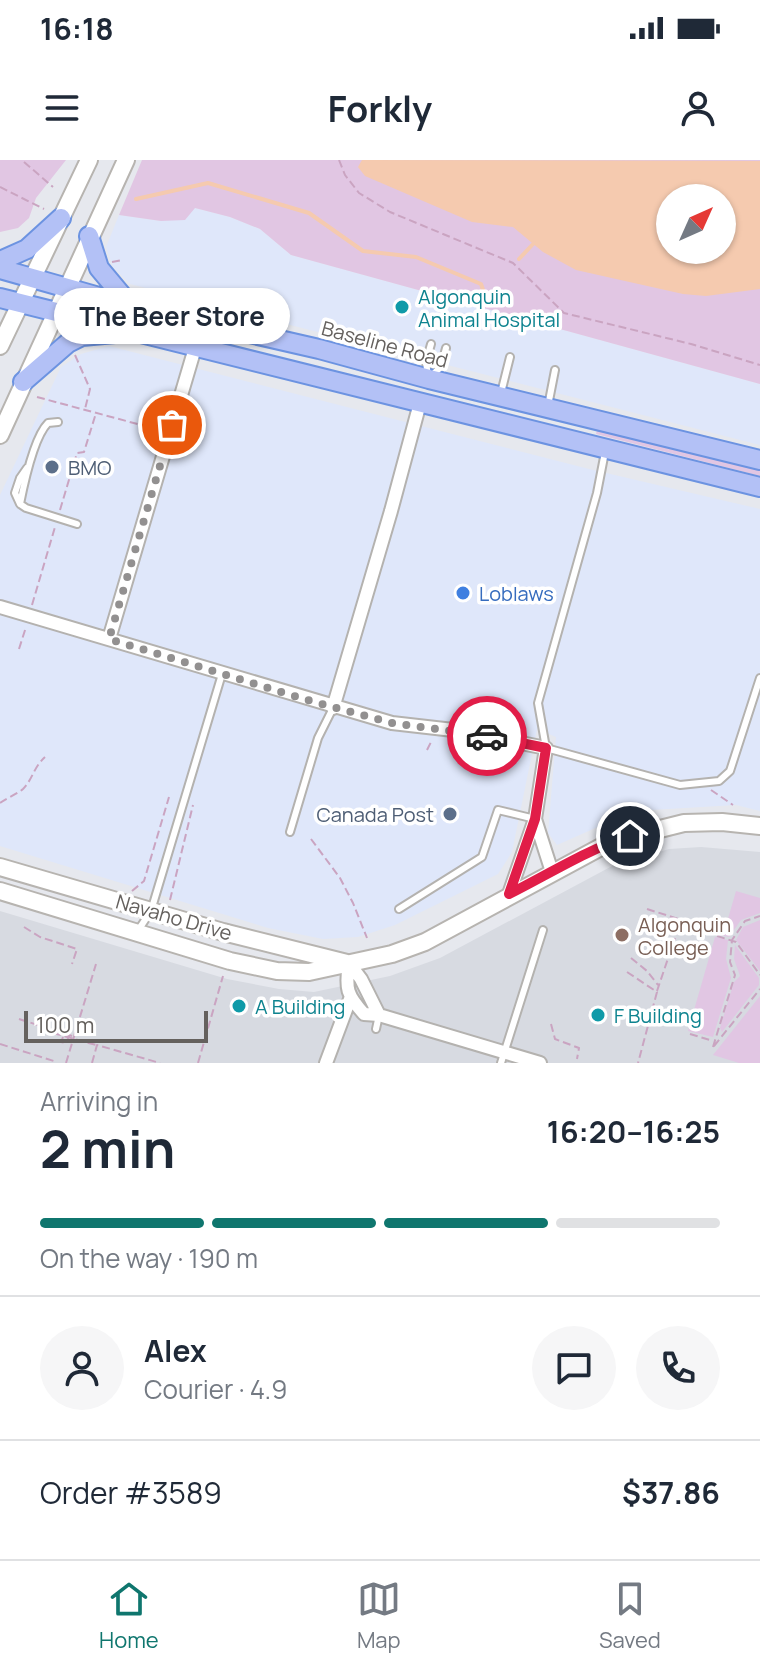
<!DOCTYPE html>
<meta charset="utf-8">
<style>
body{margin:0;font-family:Manrope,sans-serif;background:#f6f6f7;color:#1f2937;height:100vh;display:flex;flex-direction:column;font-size:30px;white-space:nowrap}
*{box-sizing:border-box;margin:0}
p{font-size:26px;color:#747a83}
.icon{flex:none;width:44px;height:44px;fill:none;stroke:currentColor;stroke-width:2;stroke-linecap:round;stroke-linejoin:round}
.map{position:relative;height:903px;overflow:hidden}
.details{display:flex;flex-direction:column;background:#fff;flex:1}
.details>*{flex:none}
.needle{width:52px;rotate:45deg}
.tools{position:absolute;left:656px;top:24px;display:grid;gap:16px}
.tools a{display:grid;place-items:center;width:80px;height:80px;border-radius:50%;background:#fff;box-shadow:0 2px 6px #0004;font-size:40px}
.scale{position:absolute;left:24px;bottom:20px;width:184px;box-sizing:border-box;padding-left:8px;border:4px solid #65615e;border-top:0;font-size:22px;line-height:28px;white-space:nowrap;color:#65615e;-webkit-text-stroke:6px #fff;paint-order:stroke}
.pin{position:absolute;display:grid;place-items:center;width:68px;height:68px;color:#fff;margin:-34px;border:4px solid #fff;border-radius:50%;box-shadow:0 2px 8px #0007}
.courier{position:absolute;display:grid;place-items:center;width:80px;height:80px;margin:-40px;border:6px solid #e11d48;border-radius:50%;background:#fff;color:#222;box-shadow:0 2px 10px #0007}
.bubble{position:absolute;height:56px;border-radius:28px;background:#fff;box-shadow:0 2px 6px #0004;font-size:26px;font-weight:700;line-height:56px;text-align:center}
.overview em{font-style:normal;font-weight:700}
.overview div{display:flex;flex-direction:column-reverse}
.overview{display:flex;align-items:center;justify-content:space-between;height:136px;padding:0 40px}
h1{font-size:52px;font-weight:700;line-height:60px}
.bar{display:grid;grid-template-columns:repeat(4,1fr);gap:12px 8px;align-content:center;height:96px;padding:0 40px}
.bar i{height:10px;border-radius:6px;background:#e0e1e3}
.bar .active{background:#0f766e}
.bar p{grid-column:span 4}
.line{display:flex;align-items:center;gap:20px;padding:0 40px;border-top:2px solid #e0e1e3}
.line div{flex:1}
.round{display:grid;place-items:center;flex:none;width:84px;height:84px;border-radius:42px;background:#f6f6f7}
.status{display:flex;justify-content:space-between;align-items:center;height:56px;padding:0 40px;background:#fff;direction:ltr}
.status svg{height:22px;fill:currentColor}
header{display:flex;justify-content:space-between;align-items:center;height:104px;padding:0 40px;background:#fff;font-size:36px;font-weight:700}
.tabs{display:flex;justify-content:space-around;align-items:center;height:112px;border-top:2px solid #e0e1e3;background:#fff;font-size:22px;color:#747a83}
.tabs a{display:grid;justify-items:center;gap:4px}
.tabs .active{color:#0f766e}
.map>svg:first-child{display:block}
.commercial{fill:#dfe7fa}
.education{fill:#d7dae1}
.green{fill:#e1c6e3;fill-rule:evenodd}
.water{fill:#f5caaf;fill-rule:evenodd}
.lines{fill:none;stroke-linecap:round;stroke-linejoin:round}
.stream{stroke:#f5caaf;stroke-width:4}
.lane-casing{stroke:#b4b2af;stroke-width:10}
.street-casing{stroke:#b4b2af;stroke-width:16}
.secondary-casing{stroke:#b7b4b0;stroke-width:20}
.primary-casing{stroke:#6c93e1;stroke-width:22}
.path{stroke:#caa4c1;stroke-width:2;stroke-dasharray:8 4;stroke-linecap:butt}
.lane{stroke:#fff;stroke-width:6}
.street{stroke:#fff;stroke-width:12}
.secondary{stroke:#fff;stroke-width:16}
.primary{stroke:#b3c1f6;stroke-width:18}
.done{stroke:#929090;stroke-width:8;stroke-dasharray:0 14.4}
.route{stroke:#e11d48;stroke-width:10}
.culture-dot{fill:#0f9aa8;stroke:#fff;stroke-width:3}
.service-dot{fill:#5c6f8a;stroke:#fff;stroke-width:3}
.shop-dot{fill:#3f7fe0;stroke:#fff;stroke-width:3}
.education-dot{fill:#8d6e63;stroke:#fff;stroke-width:3}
.labels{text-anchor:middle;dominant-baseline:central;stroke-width:7;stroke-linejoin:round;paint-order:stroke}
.culture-label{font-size:20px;fill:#0d838f;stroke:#fff;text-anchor:start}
.street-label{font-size:20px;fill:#65615e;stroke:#fff}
.service-label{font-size:20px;fill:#4e5e75;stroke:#fff;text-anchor:start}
.shop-label{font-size:20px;fill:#366cbe;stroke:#fff;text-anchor:start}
.education-label{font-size:20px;fill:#785e54;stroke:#fff;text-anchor:start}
</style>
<div class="status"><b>16:18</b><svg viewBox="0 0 49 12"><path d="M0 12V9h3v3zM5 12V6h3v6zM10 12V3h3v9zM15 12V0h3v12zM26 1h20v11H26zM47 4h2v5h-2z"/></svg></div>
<header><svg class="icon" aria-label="menu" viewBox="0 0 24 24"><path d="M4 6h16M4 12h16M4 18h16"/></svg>Forkly<svg class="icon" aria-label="person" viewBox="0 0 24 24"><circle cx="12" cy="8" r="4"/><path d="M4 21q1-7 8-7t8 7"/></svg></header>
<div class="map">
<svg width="760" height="903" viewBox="0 0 760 903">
<rect width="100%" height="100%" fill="#e6e8ee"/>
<!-- commercial -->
<path class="commercial" d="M195,48L230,57L260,69L291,95L760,224V285L130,124L113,107L106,87L119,55L161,61Z
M109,186L589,309L760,349V651L736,645L634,651L557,685L548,673L556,577L537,569L512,692L498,714L395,765L358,777L323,779L268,768L0,686V335L61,207L81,194Z"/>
<!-- education -->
<path class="education" d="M701,687L760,692V903H0V751L227,819L279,829L314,832L390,816L440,798L614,705L669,689Z"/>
<!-- green -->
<path class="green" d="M0,0H66L36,38L29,58L18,68L0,72Z
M142,0H760V224L291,95L260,69L230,57L195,48L185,60L161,61L119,55ZM670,38H722V90H670Z
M597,270L613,271L760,307V316L596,274Z
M736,731L760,738V753L741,760L729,777L716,774H723L725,769Z
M760,760V811L736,780L743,767Z
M715,777L728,780L726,799L731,818L713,877L688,871Z
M735,785L759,818V825L722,872L720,868L734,822L740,816L734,799Z
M760,836V903H739L713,895Z"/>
<!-- water -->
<path class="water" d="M362,0L760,1V129L706,136L683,134L576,110L543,92L513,67L472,62L365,16L358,7ZM670,38H722V90H670Z"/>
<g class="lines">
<!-- stream -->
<path class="stream" d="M136,39L208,23L309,53L363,91L416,97L481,124L488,144
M519,99L534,83"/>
<!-- lane casing -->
<g class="lane-casing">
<path id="lane" d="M428,216L426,202L431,184
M431,216L441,207L446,188
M501,233L510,197
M548,246L555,210
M58,262L48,263C34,277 24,324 20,344L26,348L77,364
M605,292L597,333L538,543L546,588L680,625L719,621L730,611L760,518
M20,344L15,333L20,318L27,308
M290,672L318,578L333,548
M399,749L482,697L498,650L535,659
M137,772L151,751L222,514
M376,869L379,855
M501,903L543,770"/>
</g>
<!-- street casing -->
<g class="street-casing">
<path id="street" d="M0,447L392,563L462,571L546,588L535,659L509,734
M109,479L195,188
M333,548L391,351L420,243
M535,659L552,712
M349,803C345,829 347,835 364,854L379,855L540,903
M349,803L361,819L379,855
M326,903L350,839"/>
</g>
<!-- secondary casing -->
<g class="secondary-casing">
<path id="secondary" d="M0,186L89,0
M0,275L126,0
M0,707L223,772L347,803
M0,731L230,801L277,811L309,812L392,794L425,782L612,681L684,663L722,662L760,666"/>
</g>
<!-- primary casing -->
<g class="primary-casing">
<path id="primary" d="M89,76L99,108L129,144
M0,101L27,89L61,58
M0,109L131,146L319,189L429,219L760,300
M0,138L760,327
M23,222L68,183L82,176L115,173"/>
</g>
<!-- path -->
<path class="path" d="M339,0L345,15L359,33L390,52L513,103L564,153L691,184L760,205
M24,2L53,27
M0,27L44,49
M112,102L122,100
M75,195L90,229L85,249
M37,237L156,269
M60,350L77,293L84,292L96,253
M32,445L55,367
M19,489L26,467
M427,590L432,580
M711,630L733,645
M0,643C7,638 17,634 23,629C33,619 33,608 45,597
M311,679L340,718L353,743L367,778
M132,731L144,721L169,637
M170,740L193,645
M647,749L691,763
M24,767L40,777L77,789L72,804
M717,776L736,782L760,815
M631,798L647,811L658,825
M627,812L657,832L638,903
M657,831L681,760
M19,859L72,876
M551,864L555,879L579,888L577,899
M53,873L96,885
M690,874L713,881
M63,877L61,882L66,883L69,876
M0,884L57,902
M714,886L760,829
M713,887L735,815L730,802L732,780L745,761L760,756
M66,903L96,804
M92,903L97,885L160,903
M198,903L223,816"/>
<!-- lane -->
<use href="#lane" class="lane"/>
<!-- street -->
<use href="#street" class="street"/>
<!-- secondary -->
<use href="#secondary" class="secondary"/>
<!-- primary -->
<use href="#primary" class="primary"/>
</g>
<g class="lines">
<!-- done -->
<path class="done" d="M172,265L109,479L314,542L392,563L487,576"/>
<!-- route -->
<path class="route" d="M487,576L546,588L535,659L509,734C549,714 588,689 630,676"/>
</g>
<!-- markers -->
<g class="culture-dot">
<circle cx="402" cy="147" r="8"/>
<circle cx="239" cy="846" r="8"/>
<circle cx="598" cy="855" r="8"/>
</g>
<g class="service-dot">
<circle cx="52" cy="307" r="8"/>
<circle cx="450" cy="654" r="8"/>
</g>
<circle class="shop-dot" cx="463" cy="433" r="8"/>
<circle class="education-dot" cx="622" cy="775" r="8"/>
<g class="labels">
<!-- culture labels -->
<g class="culture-label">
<text x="418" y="136">Algonquin<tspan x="418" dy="23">Animal Hospital</tspan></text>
<text x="255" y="846">A Building</text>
<text x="614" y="855">F Building</text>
</g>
<!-- street labels -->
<g class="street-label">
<text transform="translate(385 184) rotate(15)">Baseline Road</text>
<text transform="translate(174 757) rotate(16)">Navaho Drive</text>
</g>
<!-- service labels -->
<g class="service-label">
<text x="68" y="307">BMO</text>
<text x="434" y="654" text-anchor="end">Canada Post</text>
</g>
<!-- shop labels -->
<g class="shop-label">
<text x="479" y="433">Loblaws</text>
</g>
<!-- education labels -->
<g class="education-label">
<text x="638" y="764">Algonquin<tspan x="638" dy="23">College</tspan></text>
</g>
</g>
</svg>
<div class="tools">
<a><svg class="needle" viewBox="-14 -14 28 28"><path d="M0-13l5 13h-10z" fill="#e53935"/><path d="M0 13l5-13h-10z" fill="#747a83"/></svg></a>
</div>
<div class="scale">100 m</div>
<div class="pin" style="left:172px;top:265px;background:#ea580c"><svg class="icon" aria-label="bag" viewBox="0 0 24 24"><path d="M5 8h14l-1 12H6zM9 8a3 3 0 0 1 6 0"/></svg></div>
<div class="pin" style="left:630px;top:676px;background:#1f2937"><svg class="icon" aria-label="home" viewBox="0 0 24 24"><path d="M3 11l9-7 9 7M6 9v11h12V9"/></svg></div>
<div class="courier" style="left:487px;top:576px"><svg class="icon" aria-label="car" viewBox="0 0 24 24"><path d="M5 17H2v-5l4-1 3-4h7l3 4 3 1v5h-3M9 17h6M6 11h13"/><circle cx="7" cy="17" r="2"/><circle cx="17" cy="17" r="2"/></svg></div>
<div class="bubble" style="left:54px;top:128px;width:236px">The Beer Store</div>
</div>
<section class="details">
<div class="overview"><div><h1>2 min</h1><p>Arriving in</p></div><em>16:20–16:25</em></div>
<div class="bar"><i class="active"></i><i class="active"></i><i class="active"></i><i></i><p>On the way · 190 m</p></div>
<div class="line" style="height:144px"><a class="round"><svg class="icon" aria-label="person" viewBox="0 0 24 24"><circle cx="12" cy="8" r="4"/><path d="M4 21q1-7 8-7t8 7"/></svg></a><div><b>Alex</b><p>Courier · 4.9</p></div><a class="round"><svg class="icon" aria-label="chat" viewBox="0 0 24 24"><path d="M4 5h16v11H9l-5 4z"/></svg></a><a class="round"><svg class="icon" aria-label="phone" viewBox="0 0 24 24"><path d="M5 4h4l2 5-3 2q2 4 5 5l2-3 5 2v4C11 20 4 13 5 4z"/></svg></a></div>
<div class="line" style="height:104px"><div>Order #3589</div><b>$37.86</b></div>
</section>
<nav class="tabs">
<a class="active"><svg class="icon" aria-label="home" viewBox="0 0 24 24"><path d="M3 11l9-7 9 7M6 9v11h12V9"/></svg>Home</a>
<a><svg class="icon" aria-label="map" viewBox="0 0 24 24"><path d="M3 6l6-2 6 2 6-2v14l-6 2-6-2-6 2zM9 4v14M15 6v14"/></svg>Map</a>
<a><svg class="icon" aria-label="saved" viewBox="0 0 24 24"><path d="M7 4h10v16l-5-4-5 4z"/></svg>Saved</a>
</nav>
